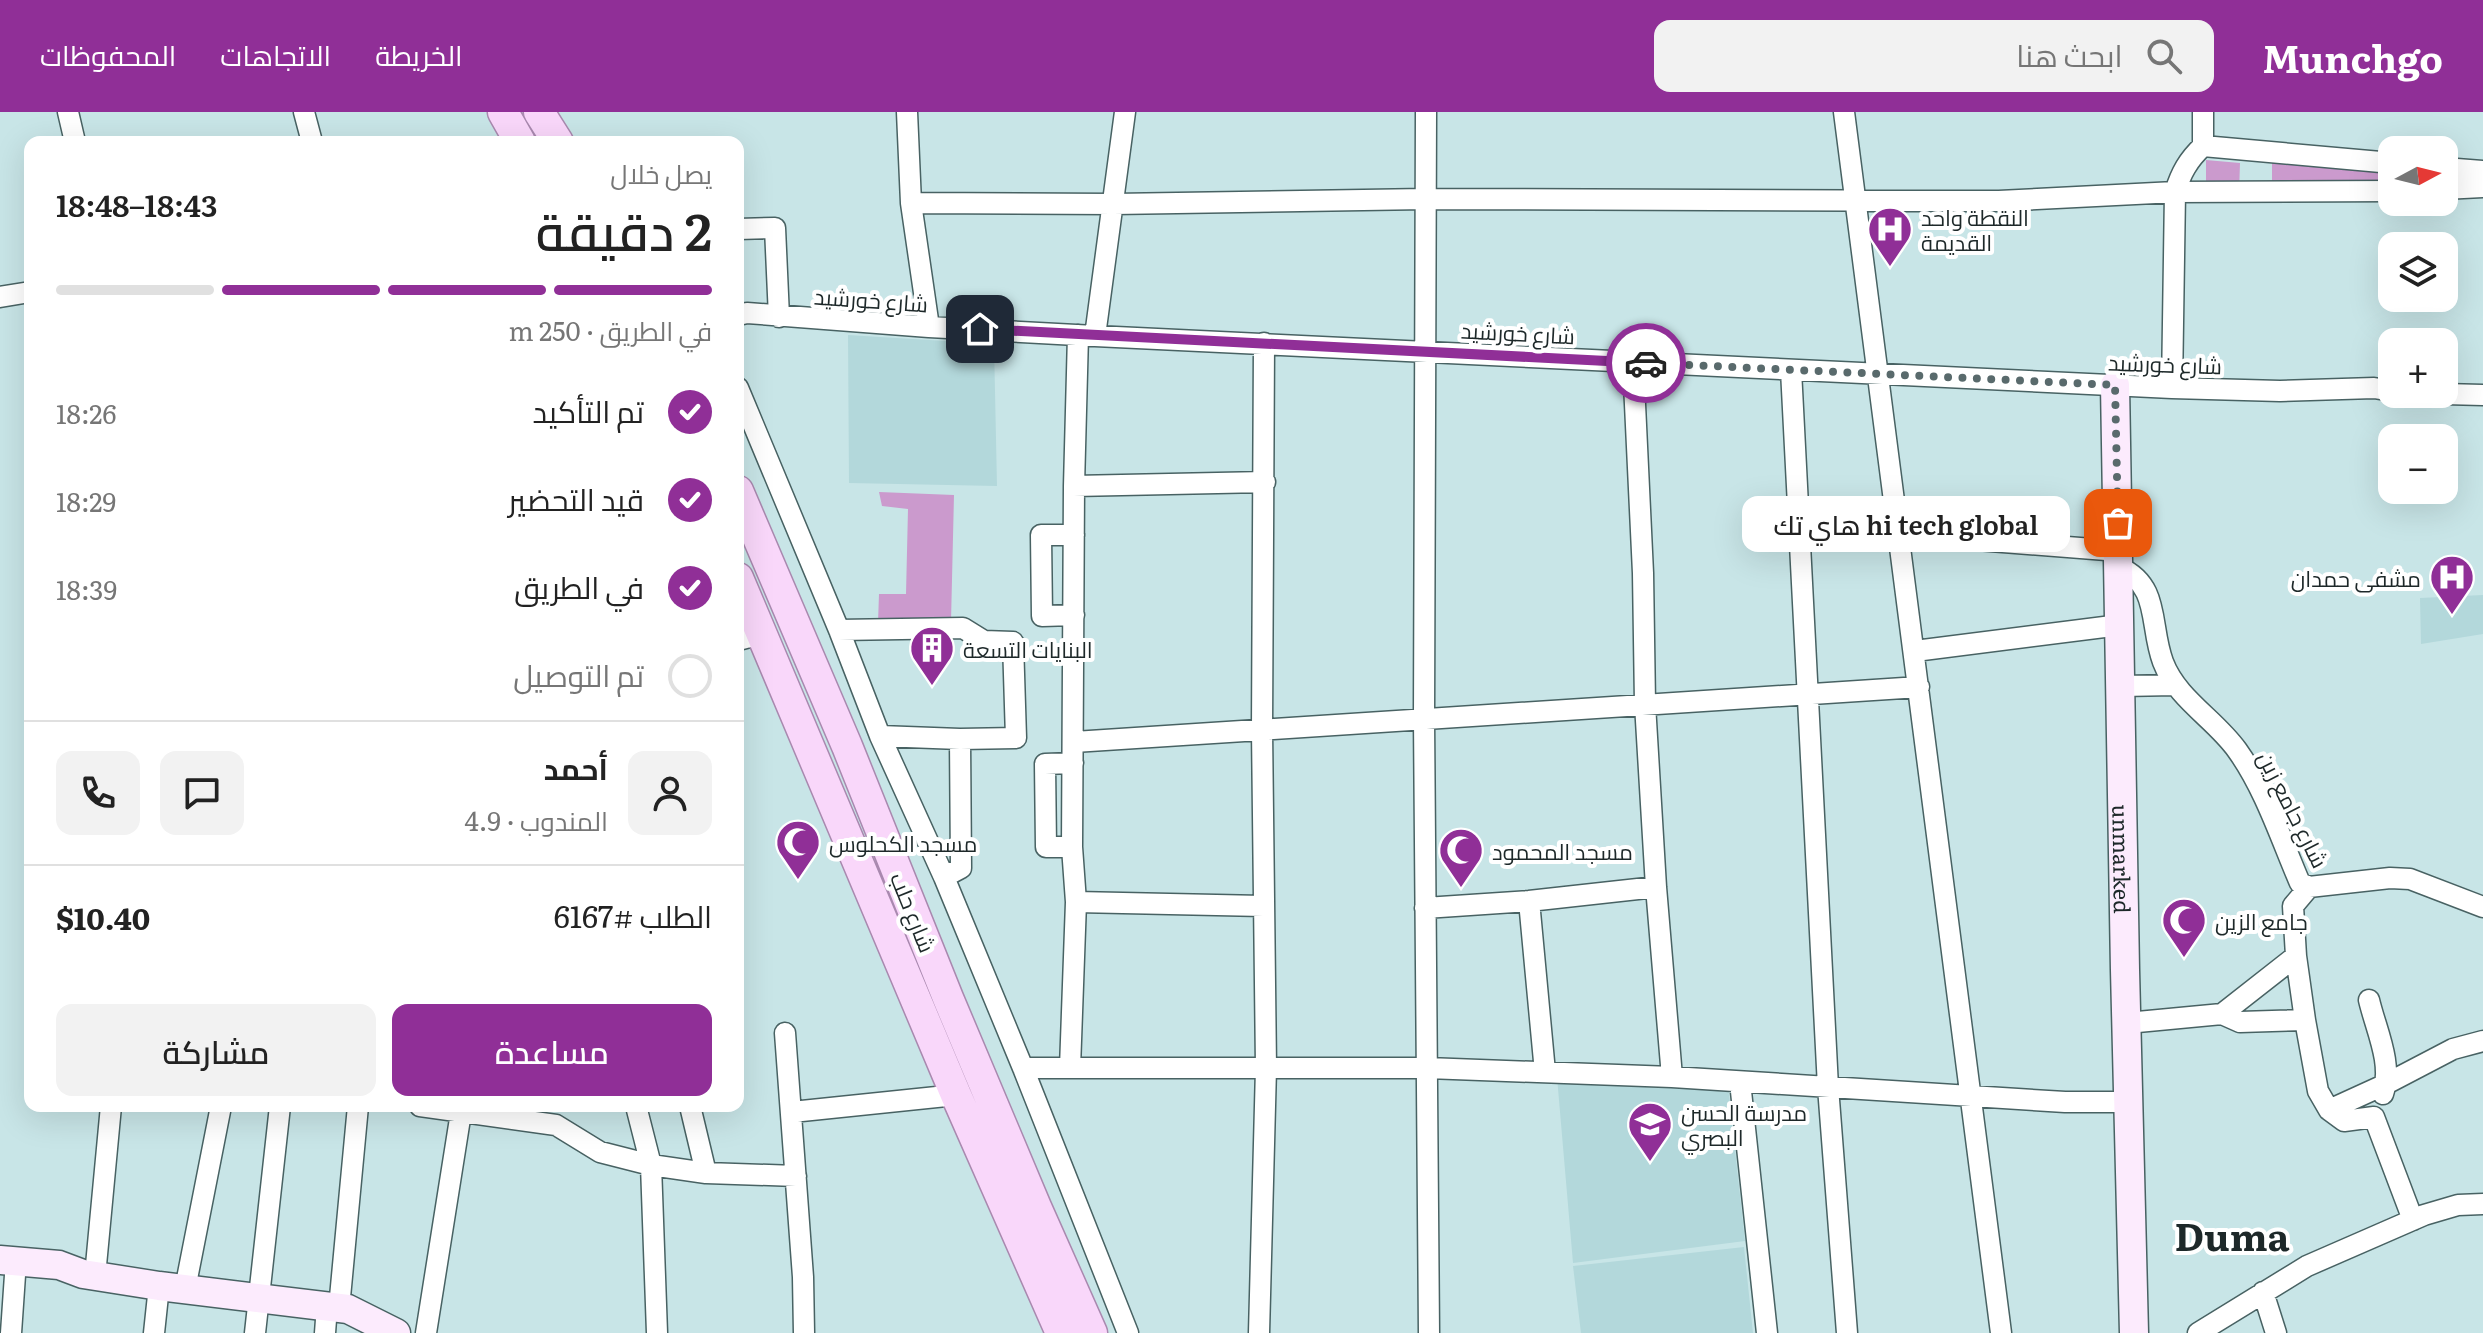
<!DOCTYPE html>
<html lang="ar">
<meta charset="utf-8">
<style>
body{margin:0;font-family:Literata,Cairo,serif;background:#f2f2f2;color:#222;direction:rtl;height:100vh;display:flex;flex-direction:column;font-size:30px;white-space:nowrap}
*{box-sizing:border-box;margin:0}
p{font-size:26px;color:#767676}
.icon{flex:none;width:44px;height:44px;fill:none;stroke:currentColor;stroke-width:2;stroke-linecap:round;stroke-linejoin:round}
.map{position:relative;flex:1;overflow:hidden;direction:ltr}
.side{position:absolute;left:24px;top:24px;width:720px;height:976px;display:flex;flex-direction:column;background:#fff;border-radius:16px;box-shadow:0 8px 32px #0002;direction:rtl}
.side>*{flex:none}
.needle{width:52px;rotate:83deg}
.buttons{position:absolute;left:2378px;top:24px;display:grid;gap:16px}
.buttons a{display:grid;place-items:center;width:80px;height:80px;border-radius:16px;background:#fff;box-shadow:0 8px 32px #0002;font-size:40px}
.pin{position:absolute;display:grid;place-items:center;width:68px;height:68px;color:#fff;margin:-34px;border-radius:16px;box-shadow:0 4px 12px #0006}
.courier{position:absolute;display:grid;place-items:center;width:80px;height:80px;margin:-40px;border:6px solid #902f97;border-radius:50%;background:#fff;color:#222;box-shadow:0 2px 10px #0007}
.bubble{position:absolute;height:56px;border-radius:16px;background:#fff;box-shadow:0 8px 32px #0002;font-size:26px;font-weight:600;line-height:56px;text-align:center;direction:rtl}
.summary em{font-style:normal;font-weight:600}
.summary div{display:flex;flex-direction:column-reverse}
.summary{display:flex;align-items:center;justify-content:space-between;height:136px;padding:0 32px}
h1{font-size:52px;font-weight:600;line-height:60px}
.bar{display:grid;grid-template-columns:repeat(4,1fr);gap:12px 8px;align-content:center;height:96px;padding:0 32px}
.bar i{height:10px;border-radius:6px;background:#e0e0e0}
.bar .current{background:#902f97}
.bar p{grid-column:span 4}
.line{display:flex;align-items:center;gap:20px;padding:0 32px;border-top:2px solid #e0e0e0}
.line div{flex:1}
.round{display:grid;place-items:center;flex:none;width:84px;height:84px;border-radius:16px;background:#f2f2f2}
ol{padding:0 32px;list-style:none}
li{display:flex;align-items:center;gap:24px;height:88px}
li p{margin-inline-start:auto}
li .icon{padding:8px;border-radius:50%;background:#902f97;color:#fff;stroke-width:4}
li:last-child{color:#767676}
li i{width:44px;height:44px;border:4px solid #e0e0e0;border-radius:50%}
.cta{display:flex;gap:16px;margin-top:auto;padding:16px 32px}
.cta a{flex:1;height:92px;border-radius:16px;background:#902f97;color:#fff;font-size:32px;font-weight:600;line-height:92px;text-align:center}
.cta a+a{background:#f2f2f2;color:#222}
header{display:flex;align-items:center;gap:48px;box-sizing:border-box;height:112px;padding:0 40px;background:#902f97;color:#fff}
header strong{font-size:38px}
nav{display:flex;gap:44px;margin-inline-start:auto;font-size:28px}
.search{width:560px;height:72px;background:#f2f2f2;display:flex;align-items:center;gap:20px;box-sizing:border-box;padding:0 28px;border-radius:16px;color:#767676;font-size:30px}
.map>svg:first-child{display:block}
.built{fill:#b3d8db}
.green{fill:#cb9acd}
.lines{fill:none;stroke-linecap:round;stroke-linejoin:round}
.street-casing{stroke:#486263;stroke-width:23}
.secondary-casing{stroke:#486263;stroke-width:31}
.primary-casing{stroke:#a989af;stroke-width:33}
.street{stroke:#fff;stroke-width:20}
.secondary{stroke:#fcebfd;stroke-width:28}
.primary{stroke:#f9d7fa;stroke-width:30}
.done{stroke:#596a6c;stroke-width:8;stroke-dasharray:0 14.4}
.route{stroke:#902f97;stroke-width:10}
.labels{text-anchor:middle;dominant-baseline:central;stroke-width:8;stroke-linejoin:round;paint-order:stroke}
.poi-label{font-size:22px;fill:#1d2829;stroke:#fff;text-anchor:start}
.street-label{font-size:22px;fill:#1d2829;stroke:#fff}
.town-label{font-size:38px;font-weight:bold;fill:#1d2829;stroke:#fff}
</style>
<header>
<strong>Munchgo</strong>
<div class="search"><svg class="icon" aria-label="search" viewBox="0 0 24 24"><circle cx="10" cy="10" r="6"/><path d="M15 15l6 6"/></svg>ابحث هنا</div>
<nav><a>الخريطة</a><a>الاتجاهات</a><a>المحفوظات</a></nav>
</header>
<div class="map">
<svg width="2483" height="1221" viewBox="0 0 2483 1221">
<rect width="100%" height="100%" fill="#c8e5e7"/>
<!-- built -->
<path class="built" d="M848,223L994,232L997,374L849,371Z
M2483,483V522L2421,532L2420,486Z
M1557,965L1728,974L1745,1129L1573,1151Z
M1744,1135L1753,1221H1581L1573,1154Z"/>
<!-- green -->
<path class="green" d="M2272,44L2392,55V69L2272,70Z
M2206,48L2240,51L2239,81L2206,80Z
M879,380L954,383L951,510L878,511L879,482H906L908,397L882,394Z"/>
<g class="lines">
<!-- street casing -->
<g class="street-casing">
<path id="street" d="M68,0L75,30
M304,0L312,30
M907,0L911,91L929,215
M1426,0L1424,607L1429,1221
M1844,0L2001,1221
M2203,34V0
M2444,56L2483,59
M2444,77L2483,75
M911,91L1114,92L1425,87L1999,89L2175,80L2392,79
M738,117L775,116L779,205
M0,185L30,180
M738,203L747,201L929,215L1095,224L2172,276L2280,279L2374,276L2392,279
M1095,224L1125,0
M1633,250L1643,461L1645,592L1656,775L1672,965
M1791,258L1828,975L1847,1221
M738,276L839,518L880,624L944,765L1023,956L1128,1221
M2172,276L2175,80C2181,61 2188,48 2203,34L2392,51
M2444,282L2483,283
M1074,374L1265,370
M1900,422L2119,439
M1074,423H1041L1042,504L1074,503
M2119,455C2161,474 2149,513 2163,550C2177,587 2215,607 2237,638C2265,677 2281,727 2300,771L2309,775L2390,766L2410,767L2483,795
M839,518L963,516L984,529L1013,530L1016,626L960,627L961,756L944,765
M738,528L761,522
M1915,539L2120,513
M2121,574L2175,573
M880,624L960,627
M1074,630L1919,575
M1072,735H1046L1045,652L1073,651
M1529,789L1545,960
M1076,790L1263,794
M1425,796L1529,789L1656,775
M2296,844L2222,902L2240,910L2305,908L2318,979L2329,998L2344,1009L2374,1005L2413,1108
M2369,888C2376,918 2393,951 2383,982
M2305,908L2296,844L2293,794L2309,775
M2127,911L2222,902
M785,921L803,1165L804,1221
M1023,956H1427L1672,965L2065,990H2128
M1070,956L1076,790L1072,735L1074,374L1078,223
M1740,970L1767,1221
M420,994L556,1013L600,1040L651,1053L706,1061L796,1064
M636,994L651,1053L657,1221
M690,994L706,1061
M2329,998L2386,972L2453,937L2483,929
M792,1000L956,983
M95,1164L111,994
M185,1177L221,994
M2263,1180L2276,1221
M339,1196L358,994
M11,1221L15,1163
M154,1221L159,1174
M255,1221L280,994
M325,1221L327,1194
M426,1221L462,994
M1259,1221L1266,956L1262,618L1264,231
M2198,1221L2307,1154L2424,1103L2458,1093L2483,1092"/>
</g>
<!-- secondary casing -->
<g class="secondary-casing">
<g id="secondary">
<path id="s1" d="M2115,273L2125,858L2134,1221"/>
<path d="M0,1148L59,1153L83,1162L159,1174L348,1197L396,1221"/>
</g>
</g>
<!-- primary casing -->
<g class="primary-casing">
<path id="primary" d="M503,0L520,30
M539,0L558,30
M738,379L847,634L948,886L1036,1095L1092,1221
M738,466L956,983L1061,1221"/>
</g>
<!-- street -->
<use href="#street" class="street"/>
<!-- secondary -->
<use href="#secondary" class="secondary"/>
<!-- primary -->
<use href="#primary" class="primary"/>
</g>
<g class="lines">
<!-- done -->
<path class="done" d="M1646,251L2115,273L2118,411"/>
<!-- route -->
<path class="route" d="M980,217L1646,251"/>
</g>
<!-- icons -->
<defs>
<g id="hospital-pin" transform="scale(2.3)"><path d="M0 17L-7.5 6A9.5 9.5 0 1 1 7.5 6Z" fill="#902f97" stroke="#fff"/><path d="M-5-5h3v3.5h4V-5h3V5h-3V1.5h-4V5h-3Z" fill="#fff"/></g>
<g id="building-pin" transform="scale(2.3)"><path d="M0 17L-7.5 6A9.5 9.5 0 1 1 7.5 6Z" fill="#902f97" stroke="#fff"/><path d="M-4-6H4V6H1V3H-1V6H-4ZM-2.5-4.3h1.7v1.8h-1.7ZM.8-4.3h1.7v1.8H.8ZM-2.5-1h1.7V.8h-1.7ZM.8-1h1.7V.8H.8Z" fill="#fff"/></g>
<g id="mosque-pin" transform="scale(2.3)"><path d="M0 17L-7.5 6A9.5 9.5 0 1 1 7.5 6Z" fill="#902f97" stroke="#fff"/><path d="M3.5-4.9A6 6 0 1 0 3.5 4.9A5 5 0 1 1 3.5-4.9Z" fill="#fff"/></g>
<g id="school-pin" transform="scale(2.3)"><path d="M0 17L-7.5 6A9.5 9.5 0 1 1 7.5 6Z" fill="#902f97" stroke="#fff"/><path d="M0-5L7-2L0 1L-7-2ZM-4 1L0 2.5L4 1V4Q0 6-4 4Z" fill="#fff"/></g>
</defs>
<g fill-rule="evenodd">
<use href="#hospital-pin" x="1890" y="117"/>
<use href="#hospital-pin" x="2452" y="465"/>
<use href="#building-pin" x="932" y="536"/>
<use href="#mosque-pin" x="798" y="730"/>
<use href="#mosque-pin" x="1461" y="738"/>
<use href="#mosque-pin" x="2184" y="808"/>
<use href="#school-pin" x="1650" y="1012"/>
</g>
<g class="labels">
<!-- poi labels -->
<g class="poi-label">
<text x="1921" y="104">النقطة واحد<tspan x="1921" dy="25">القديمة</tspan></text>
<text x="2421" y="465" text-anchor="end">مشفى حمدان</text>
<text x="963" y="536">البنايات التسعة</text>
<text x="829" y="730">مسجد الكحلوس</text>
<text x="1492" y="738">مسجد المحمود</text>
<text x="2215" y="808">جامع الزين</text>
<text x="1681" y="999">مدرسة الحسن<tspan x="1681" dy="25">البصري</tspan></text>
</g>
<!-- street labels -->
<g class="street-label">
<text transform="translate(871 187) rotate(4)">شارع خورشيد</text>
<text transform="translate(1518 220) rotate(3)">شارع خورشيد</text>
<text transform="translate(2165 251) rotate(2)">شارع خورشيد</text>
<text transform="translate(2294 697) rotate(63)">شارع جامع زين</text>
<text stroke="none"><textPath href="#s1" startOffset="474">unmarked</textPath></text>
<text transform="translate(914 800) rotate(68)">شارع حلب</text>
</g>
<!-- town labels -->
<g class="town-label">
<text x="2232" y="1122">Duma</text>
</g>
</g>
</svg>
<div class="buttons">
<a><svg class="needle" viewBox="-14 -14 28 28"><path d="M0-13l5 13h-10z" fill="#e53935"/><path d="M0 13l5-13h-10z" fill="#767676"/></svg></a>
<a><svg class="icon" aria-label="layers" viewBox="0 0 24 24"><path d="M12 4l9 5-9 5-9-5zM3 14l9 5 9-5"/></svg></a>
<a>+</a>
<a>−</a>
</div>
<div class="pin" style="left:2118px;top:411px;background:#ea580c"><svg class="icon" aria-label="bag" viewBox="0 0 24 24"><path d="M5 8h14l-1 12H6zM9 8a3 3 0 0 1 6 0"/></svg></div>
<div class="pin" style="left:980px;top:217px;background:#1f2937"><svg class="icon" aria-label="home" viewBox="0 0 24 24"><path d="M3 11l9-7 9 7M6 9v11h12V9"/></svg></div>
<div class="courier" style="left:1646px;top:251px"><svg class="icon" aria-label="car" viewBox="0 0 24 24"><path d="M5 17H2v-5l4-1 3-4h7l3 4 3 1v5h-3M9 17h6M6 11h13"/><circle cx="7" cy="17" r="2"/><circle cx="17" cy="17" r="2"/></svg></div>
<div class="bubble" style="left:1742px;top:384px;width:328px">hi tech global هاي تك</div>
<section class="side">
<div class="summary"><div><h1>2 دقيقة</h1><p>يصل خلال</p></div><em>18:43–18:48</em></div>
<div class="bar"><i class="current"></i><i class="current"></i><i class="current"></i><i></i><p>في الطريق · 250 m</p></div>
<ol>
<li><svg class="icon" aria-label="check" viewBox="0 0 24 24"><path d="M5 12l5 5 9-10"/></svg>تم التأكيد<p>18:26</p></li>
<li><svg class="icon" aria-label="check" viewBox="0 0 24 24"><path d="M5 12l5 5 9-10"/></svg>قيد التحضير<p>18:29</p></li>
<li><svg class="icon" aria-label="check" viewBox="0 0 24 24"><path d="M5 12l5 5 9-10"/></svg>في الطريق<p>18:39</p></li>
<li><i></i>تم التوصيل</li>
</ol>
<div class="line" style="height:144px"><a class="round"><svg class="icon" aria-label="person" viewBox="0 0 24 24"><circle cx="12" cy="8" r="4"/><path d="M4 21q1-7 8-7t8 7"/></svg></a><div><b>أحمد</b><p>المندوب · 4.9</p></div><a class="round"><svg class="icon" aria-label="chat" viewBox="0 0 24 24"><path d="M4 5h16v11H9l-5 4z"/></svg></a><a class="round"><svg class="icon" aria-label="phone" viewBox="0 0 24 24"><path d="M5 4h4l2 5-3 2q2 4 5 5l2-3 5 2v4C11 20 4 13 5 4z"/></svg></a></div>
<div class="line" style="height:104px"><div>الطلب #6167</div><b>$10.40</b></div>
<div class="cta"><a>مساعدة</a><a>مشاركة</a></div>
</section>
</div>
